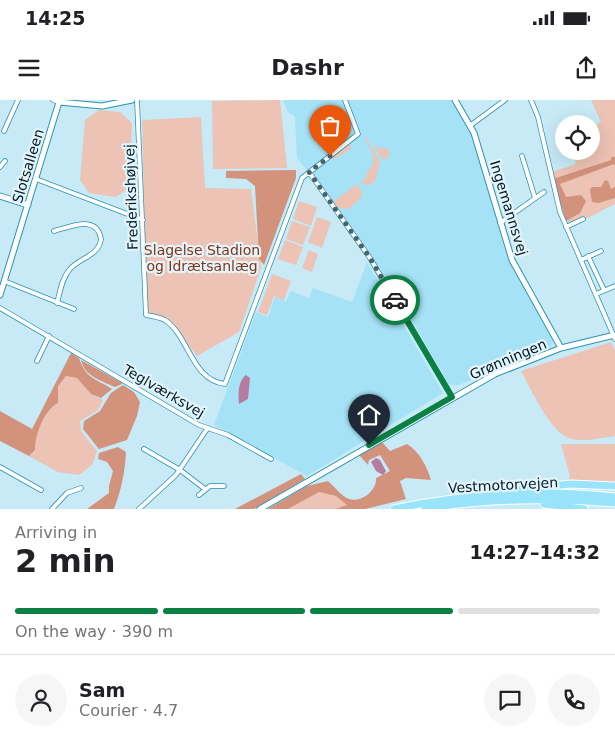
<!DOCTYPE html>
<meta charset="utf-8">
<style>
body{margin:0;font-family:"DejaVu Sans",sans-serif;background:#f6f6f6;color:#202124;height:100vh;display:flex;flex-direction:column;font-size:19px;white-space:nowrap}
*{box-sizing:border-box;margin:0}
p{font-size:16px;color:#757577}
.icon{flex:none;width:28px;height:28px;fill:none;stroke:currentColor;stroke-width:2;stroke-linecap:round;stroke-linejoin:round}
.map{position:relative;height:409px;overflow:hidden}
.details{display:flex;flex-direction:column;background:#fff;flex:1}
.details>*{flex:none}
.controls{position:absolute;left:555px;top:15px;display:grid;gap:10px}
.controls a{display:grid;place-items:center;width:45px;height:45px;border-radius:50%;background:#fff;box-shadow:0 5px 20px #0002;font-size:25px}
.pin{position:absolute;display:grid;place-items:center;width:42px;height:42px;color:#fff;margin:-51px -21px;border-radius:50% 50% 50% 0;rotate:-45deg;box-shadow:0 0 5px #0007}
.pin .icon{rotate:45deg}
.courier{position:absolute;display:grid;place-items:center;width:50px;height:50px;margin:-25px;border:4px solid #0b8043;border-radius:50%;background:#fff;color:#222;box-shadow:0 1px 6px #0007}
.head em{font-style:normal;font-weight:700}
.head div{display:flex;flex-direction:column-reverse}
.head{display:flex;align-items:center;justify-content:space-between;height:85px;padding:0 15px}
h1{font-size:32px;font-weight:700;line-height:38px}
.bar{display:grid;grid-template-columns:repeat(4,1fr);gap:8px 5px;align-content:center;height:60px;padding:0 15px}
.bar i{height:6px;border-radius:4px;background:#e0e0e0}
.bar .active{background:#0b8043}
.bar p{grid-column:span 4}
.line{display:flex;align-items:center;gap:12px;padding:0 15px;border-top:1px solid #e0e0e0}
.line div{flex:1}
.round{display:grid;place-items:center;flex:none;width:52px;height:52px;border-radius:26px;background:#f6f6f6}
.status{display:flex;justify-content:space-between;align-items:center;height:35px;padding:0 25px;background:#fff;direction:ltr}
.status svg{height:14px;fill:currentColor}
header{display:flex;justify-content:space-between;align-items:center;height:65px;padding:0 15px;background:#fff;font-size:22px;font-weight:700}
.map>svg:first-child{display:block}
.built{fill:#a6e2f6}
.green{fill:#ecc3b4}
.forest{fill:#d3927b}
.water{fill:#b57ca2}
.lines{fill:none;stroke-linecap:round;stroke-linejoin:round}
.street-casing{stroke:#2a93af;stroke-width:5.5}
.secondary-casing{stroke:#2a93af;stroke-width:7}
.highway-casing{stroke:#fff;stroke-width:9}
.street{stroke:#fff;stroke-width:4}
.secondary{stroke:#fff;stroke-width:5}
.highway{stroke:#99e4fb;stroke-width:7}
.done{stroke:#46646e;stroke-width:5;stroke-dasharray:0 9}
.route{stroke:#0b8043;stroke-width:6}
.labels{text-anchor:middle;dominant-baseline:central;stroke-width:4.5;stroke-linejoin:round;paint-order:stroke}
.street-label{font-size:14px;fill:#001c25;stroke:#e3f4fa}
.park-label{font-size:14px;fill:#843517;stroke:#e3f4fa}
</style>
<div class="status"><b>14:25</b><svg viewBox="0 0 49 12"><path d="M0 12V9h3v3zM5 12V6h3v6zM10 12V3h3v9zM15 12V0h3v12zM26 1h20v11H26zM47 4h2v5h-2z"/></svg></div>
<header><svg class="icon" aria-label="menu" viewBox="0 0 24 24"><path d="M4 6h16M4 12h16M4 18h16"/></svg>Dashr<svg class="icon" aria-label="share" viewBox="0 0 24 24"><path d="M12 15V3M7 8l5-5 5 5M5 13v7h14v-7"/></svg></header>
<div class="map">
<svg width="615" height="409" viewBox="0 0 615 409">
<rect width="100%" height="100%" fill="#c7eaf6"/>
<!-- built -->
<path class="built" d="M283,0H452L470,27L505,150L513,169L553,241L551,247L456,286L449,284L392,187L368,150L340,111L297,58L295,17L288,12Z
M367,162L443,293L307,376L214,325L256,212L268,217L275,197L286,201L291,191L309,198L313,188L352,202Z"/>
<!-- green -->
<path class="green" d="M280,0L287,68L213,69L212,1Z
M591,0H615V104L570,127L552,72L576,64L572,51H591V28L601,22Z
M99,10L120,12L132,23L130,87L116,97L89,93L80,80L85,20Z
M201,17L205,88L251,89L261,168L239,232L197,256L167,217L147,214L142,20Z
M363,33L380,61L375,81L367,86L361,81L368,76L366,73C383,59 366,46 363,33Z
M351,43V48L334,60L332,57Z
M374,46L390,50L388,58L382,59Z
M357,84L362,92L361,98L349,109L338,108L333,102Z
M299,101L317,107L311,126L293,119Z
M317,117L331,122L322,148L308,142Z
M292,121L310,127L303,145L286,139Z
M285,140L303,147L296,165L278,159Z
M309,150L318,154L312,172L302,168Z
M272,174L291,181L284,200L274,196L267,215L258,212Z
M611,242L615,251V336C601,338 585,342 572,339C550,334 532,290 521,271Z
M66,276L77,278L91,294L103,300L98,310L80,321L81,331L97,351L92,365L79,375L58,372L29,356L35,350C35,335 44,310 58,303V286Z
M561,344H615V383L568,382L570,376Z
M319,392L336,396L348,405L335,409H288Z"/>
<!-- forest -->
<path class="forest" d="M611,57H615V66L614,64L560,84L566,97L581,95L586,101L580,113L566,121L553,79L611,60Z
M296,70V78L264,165L259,159L255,86L246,79L226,78V71Z
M605,80L608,81L611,89L615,87V98L598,103L592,102L590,90L592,87H601Z
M71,253L79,258C86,279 95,278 112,289L101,298L91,294L77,278L66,276L58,286V303C44,310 35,335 35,350L29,356L0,341V311L32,329Z
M81,260L122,283V284L115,287C102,281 84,276 81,260Z
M123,285L134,292L140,302L137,316L127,340L99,349L83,329L84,321L100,311L111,293Z
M381,341L390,351L407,344C420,352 427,367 431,380L406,378L400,381L406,399L365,409H335L347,405L336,396L319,392L288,409H268L307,386L328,381C334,386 342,397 349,399C362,403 377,390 376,378L390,371L380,355L369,360L368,365L359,355Z
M118,347L126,352C125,372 121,391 114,409H87L109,393V386L113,371L107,362L98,359L99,353Z
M301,374L305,379L254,409H235Z"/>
<!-- water -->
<path class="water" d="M246,275L250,278L248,299L239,304C238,294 238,281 246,275Z
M376,358L380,360L386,371L383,375L376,371L371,362Z"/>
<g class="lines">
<!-- street casing -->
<g class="street-casing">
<path id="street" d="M53,0L59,2V0
M137,0L146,215C152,216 159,217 165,220C189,236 192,281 225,284L302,78L358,34L345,0
M531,0L538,17L560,112L615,239
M471,25L505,0
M4,31L18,0
M522,56L535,98
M0,67L5,61
M309,72L370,158L452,297
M36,79L143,120
M500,123L544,92
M566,127L583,119
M54,131C71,127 97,114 101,139C99,156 79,158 70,169C62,178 60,192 57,203
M588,156L604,190
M581,160L601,151
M4,181L74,209
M596,194L615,186
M0,208L199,325L228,335L271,359
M37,261L49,236
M144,349L180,370L205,389
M0,367L41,390
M199,395L210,386H224
M52,409L67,393L81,388
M139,409L176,375L207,329"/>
</g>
<!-- secondary casing -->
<g class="secondary-casing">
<path id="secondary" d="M455,0L474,33L512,160L561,248
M0,96L28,105
M0,195L59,2L102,6L132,0
M260,409L495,274L561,248L615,235"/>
</g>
<!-- highway casing -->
<g class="highway-casing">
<path id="highway" d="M511,390L571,384L615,386
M544,404L584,409
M394,409C465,394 542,389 615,397
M425,409C483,398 556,398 615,403"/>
</g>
<!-- street -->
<use href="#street" class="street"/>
<!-- secondary -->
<use href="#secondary" class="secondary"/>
<!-- highway -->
<use href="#highway" class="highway"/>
</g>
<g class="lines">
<!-- done -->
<path class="done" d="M330,56L309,72L370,158L395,200"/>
<!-- route -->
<path class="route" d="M369,345L452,297L395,200"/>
</g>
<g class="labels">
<!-- street labels -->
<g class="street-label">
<text transform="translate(28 66) rotate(-73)">Slotsalleen</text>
<text transform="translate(131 97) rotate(-92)">Frederikshøjvej</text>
<text transform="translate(509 108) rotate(73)">Ingemannsvej</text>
<text transform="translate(508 259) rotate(-23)">Grønningen</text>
<text transform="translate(164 291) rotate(30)">Teglværksvej</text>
<text transform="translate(503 385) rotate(-3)">Vestmotorvejen</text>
</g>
<!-- park labels -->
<g class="park-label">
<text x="202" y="150">Slagelse Stadion<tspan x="202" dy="16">og Idrætsanlæg</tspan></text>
</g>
</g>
</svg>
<div class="controls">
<a><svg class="icon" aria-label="locate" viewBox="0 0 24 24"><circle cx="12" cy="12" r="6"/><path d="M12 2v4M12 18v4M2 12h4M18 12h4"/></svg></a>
</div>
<div class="pin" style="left:330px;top:56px;background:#ea580c"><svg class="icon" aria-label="bag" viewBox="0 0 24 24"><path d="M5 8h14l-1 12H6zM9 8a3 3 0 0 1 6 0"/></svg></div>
<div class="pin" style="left:369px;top:345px;background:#1f2937"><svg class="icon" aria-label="home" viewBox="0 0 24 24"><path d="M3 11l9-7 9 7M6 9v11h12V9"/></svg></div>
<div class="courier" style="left:395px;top:200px"><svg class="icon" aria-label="car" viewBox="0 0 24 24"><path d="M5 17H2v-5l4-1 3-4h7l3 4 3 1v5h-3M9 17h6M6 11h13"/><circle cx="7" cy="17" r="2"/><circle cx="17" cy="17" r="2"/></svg></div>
</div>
<section class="details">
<div class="head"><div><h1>2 min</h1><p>Arriving in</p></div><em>14:27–14:32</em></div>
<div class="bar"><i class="active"></i><i class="active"></i><i class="active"></i><i></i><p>On the way · 390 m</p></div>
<div class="line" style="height:90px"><a class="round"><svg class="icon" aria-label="person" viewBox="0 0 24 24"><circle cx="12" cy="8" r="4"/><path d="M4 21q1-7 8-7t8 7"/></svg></a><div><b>Sam</b><p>Courier · 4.7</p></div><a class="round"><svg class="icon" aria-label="chat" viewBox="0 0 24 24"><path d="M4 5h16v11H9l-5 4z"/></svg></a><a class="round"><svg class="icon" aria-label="phone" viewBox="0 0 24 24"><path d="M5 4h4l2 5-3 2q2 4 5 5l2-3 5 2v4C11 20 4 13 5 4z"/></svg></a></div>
</section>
